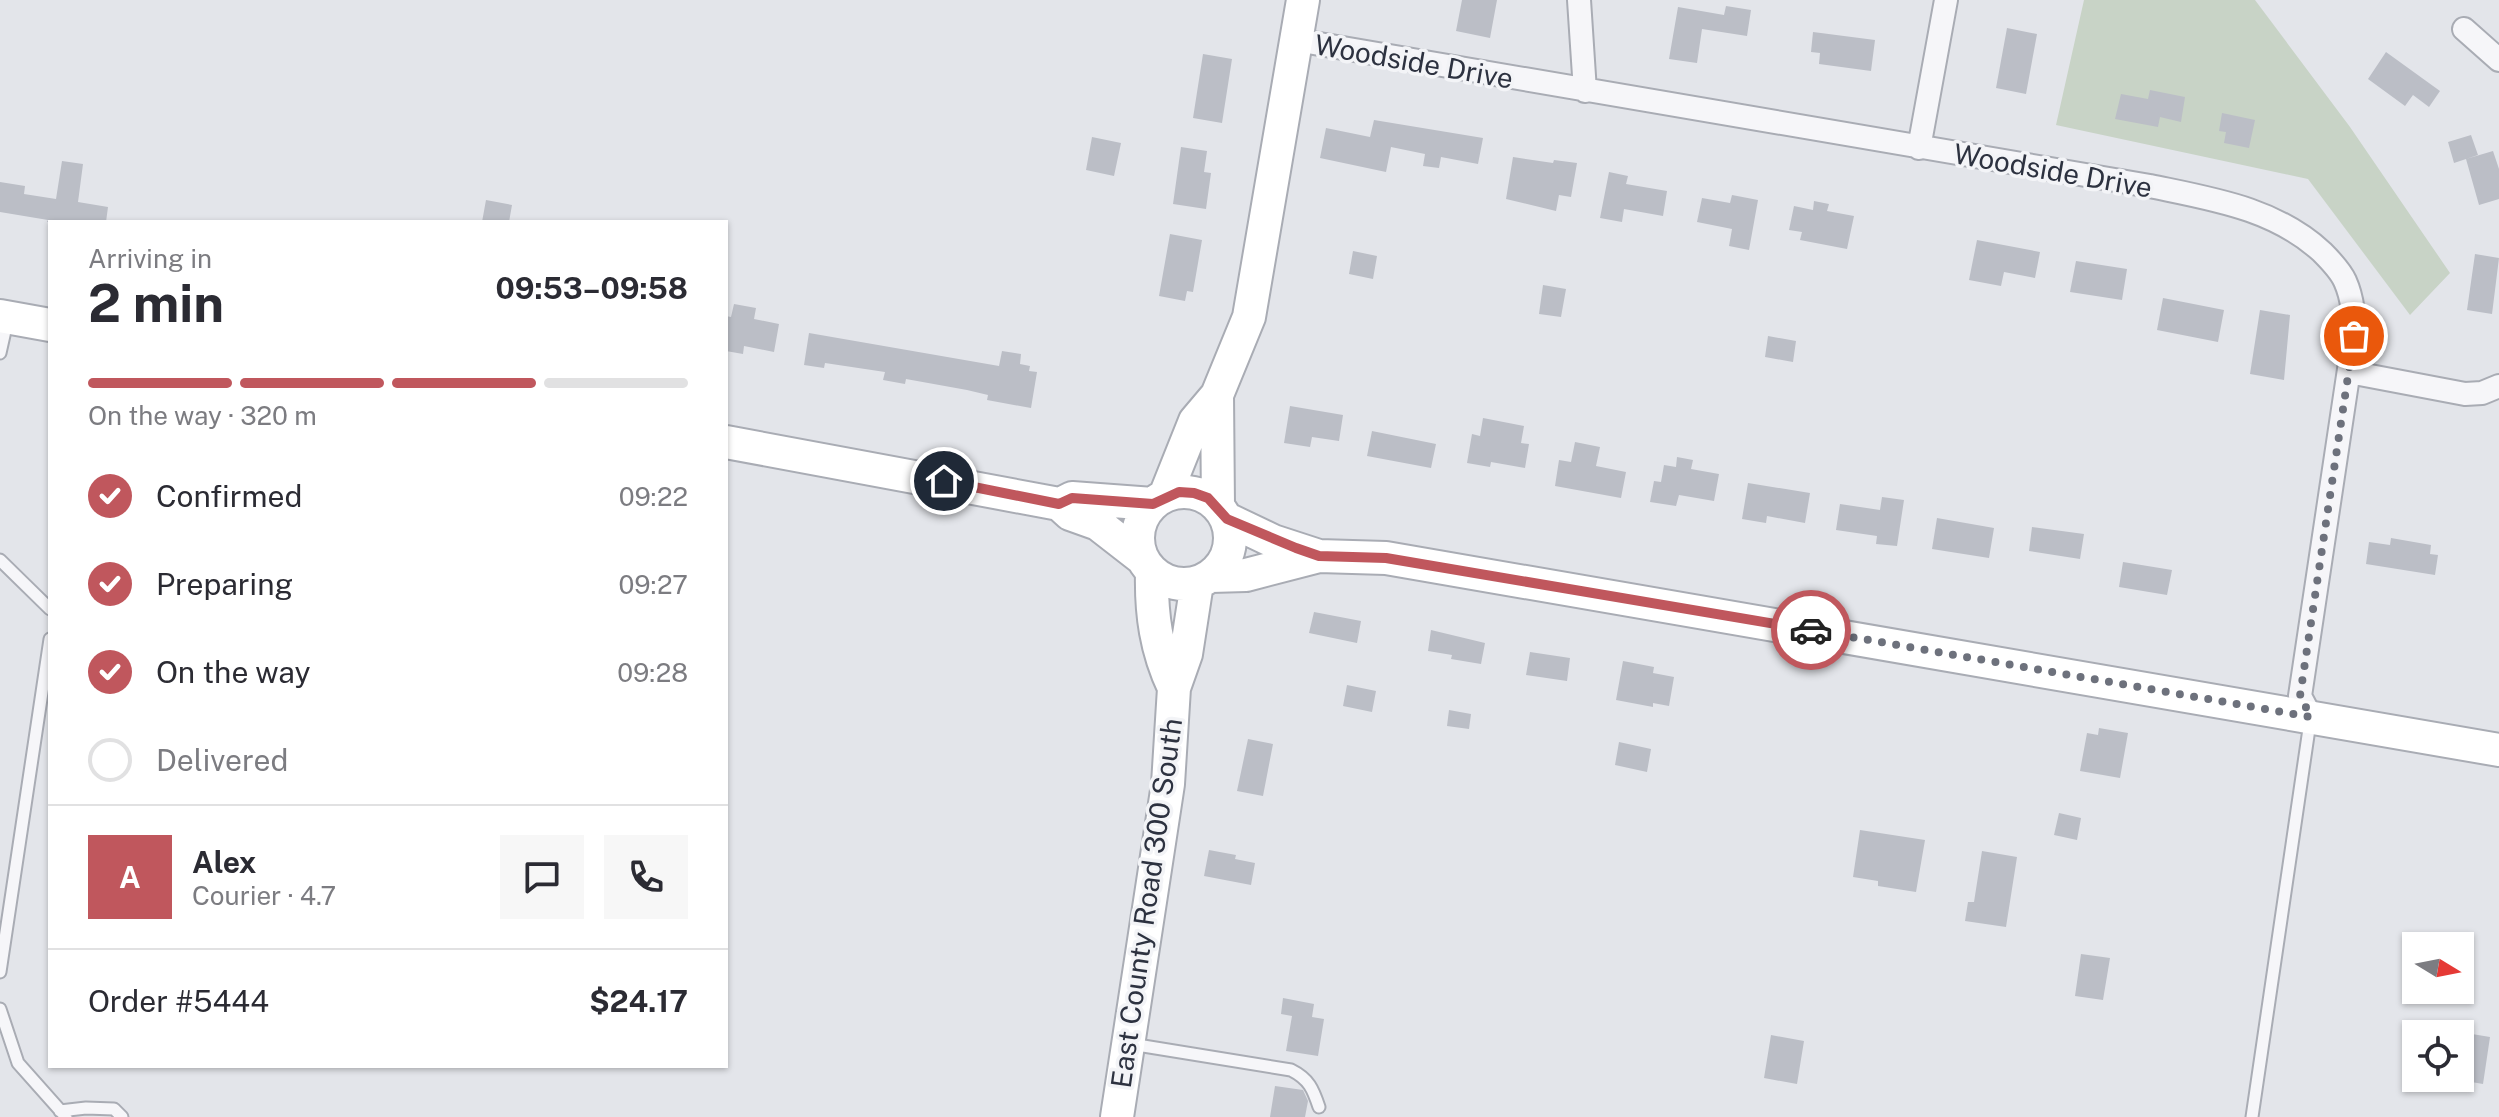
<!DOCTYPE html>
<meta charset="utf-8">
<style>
body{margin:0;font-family:"Public Sans",sans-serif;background:#f7f7f7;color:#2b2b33;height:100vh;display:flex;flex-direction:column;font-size:30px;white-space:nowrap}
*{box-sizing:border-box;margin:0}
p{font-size:26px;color:#7c7c81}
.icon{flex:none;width:44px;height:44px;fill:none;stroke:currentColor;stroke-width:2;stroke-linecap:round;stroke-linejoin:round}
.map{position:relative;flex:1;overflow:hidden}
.drawer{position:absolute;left:48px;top:220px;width:680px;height:848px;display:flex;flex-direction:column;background:#fff;border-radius:0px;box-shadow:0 2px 6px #0004}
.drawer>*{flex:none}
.needle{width:52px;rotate:100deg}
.tools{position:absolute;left:2402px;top:932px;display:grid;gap:16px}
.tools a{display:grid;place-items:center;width:72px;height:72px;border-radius:0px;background:#fff;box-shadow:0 2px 6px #0004;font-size:40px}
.pin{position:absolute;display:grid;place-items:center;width:68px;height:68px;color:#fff;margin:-34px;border:4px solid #fff;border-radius:50%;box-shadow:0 2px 8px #0007}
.courier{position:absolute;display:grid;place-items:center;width:80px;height:80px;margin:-40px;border:6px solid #c0575d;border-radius:50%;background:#fff;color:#222;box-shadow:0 2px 10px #0007}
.overview em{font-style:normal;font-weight:700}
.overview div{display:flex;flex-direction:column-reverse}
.overview{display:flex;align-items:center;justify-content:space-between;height:136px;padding:0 40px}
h1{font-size:52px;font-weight:700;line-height:60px}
.bar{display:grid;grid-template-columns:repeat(4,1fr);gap:12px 8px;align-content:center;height:96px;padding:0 40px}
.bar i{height:10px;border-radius:6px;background:#e1e1e2}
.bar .current{background:#c0575d}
.bar p{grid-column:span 4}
.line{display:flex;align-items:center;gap:20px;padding:0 40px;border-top:2px solid #e1e1e2}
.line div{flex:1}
.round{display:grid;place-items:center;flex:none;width:84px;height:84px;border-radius:0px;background:#f7f7f7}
ol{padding:0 40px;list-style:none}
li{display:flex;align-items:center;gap:24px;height:88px}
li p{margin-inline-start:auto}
li .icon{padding:8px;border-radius:50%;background:#c0575d;color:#fff;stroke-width:4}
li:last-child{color:#7c7c81}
li i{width:44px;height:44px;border:4px solid #e1e1e2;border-radius:50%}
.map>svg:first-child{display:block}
.green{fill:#c8d3c6}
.building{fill:#bbbec6}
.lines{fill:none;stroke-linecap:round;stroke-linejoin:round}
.lane-casing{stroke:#a9acb4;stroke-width:15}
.street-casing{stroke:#a9acb4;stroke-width:26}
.secondary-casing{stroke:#a9acb4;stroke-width:36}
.lane{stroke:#f6f6f9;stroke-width:11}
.street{stroke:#f6f6f9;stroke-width:22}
.secondary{stroke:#fff;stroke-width:32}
.done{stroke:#6d717c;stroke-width:8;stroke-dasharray:0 14.4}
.route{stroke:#c0575d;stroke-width:10}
.labels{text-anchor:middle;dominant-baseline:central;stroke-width:7;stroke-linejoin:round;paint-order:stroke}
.street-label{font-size:28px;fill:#2d3240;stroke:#f3f4f7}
</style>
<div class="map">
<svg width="2499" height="1117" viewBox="0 0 2499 1117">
<rect width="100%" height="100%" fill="#e3e5ea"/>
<!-- green -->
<path class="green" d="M2084,0H2255L2350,127L2450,273L2410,315L2308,179L2056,125Z"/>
<!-- building -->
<path class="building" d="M1462,0H1497L1490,38L1456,31Z
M1726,6L1751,10L1747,36L1702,29L1697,63L1669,59L1678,7L1724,15Z
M2007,28L2037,34L2026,94L1996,88Z
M1813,32L1875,40L1871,71L1819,64L1820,53L1811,52Z
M2386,52L2440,91L2429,107L2413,95L2405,106L2368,79Z
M1203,54L1232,59L1222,123L1193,118Z
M2150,90L2185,97L2181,122L2160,117L2158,127L2115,119L2121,94L2148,99Z
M2222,113L2255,120L2249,148L2224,143L2226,132L2219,131Z
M1374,120L1483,138L1478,164L1441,157L1439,168L1423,166L1425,154L1391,147L1386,172L1320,158L1326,128L1370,137Z
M2471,135L2478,155L2454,163L2448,142Z
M1092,137L1121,143L1114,176L1086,170Z
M1181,147L1207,151L1204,172L1211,173L1206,209L1173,204Z
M2493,151L2499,169V199L2479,205L2466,159Z
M1513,157L1553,163L1554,160L1577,163L1571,197L1559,195L1556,211L1506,199Z
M62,161L83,164L78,202L108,207L106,222H47L48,220L0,212V182L25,186L24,194L56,199Z
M1609,172L1628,176L1626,184L1667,191L1663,216L1624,209L1622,222L1600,218Z
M1732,195L1758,200L1749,250L1729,246L1732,229L1697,222L1702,198L1730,203Z
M486,200L512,205L509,222H482Z
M1814,201L1829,204L1827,211L1854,216L1847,249L1800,240L1802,232L1789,230L1794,206L1813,210Z
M1170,234L1202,240L1193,292L1187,291L1185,301L1159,296Z
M1977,240L2040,252L2035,278L2004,272L2001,286L1969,280Z
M1353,251L1377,256L1373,279L1349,274Z
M2475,254L2499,258L2492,314L2467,310Z
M2076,261L2127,269L2122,300L2070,292Z
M1543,285L1566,289L1561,317L1539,314Z
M2163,298L2224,310L2218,342L2157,330Z
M734,304L756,308L754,319L779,324L774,352L744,346L743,354L726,351V316L731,317Z
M2260,310L2290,315L2284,380L2250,374Z
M809,333L999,366L1002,351L1021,354L1020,364L1030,366L1029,371L1037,372L1031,408L987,400L988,395L967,390L906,379L905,384L883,380L885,372L825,363L824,368L804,365Z
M1768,336L1796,341L1793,362L1765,357Z
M1290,406L1343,415L1339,441L1312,437L1310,447L1284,443Z
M1483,418L1524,426L1521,443L1529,444L1525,468L1491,462L1490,467L1467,463L1472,434L1480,436Z
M1372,431L1436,444L1431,468L1367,456Z
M1575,442L1600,447L1596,466L1626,472L1621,498L1555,486L1559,460L1571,462Z
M1677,457L1693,460L1691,469L1719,474L1714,501L1679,495L1676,506L1650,502L1654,481L1661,482L1664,465L1676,467Z
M1748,483L1810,493L1805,523L1767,516L1766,523L1742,519Z
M1882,497L1904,500L1897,546L1876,544L1877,536L1836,530L1840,504L1880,510Z
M1937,518L1994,528L1989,558L1932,549Z
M2032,527L2084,534L2080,559L2029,551Z
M2391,538L2431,545L2430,554L2438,555L2435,575L2366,564L2369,542L2390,545Z
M2123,562L2172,570L2167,595L2119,587Z
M1314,612L1361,621L1357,643L1309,633Z
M1431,630L1485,643L1481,664L1451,659L1452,655L1428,651Z
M1530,652L1570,658L1567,681L1526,675Z
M1623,661L1654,667L1653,673L1674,677L1669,706L1653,703V707L1616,700Z
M1347,685L1376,691L1372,712L1343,706Z
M1449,710L1471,714L1469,729L1447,726Z
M2099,728L2128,733L2120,778L2080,771L2087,733L2098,735Z
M1248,739L1273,744L1263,796L1237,791Z
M1619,742L1651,749L1647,772L1615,765Z
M2059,813L2081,818L2077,840L2054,835Z
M1860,830L1925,840L1916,892L1878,886V881L1853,877Z
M1209,850L1236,855L1235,859L1255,863L1251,885L1204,876Z
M1982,851L2017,857L2006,927L1965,921L1968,902H1974Z
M2081,954L2110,958L2103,1000L2075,996Z
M1283,998L1314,1004L1312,1017L1324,1019L1318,1056L1286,1051L1292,1016L1281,1014Z
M2460,1032L2490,1037L2483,1084L2460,1080Z
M1771,1035L1804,1041L1797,1084L1764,1078Z
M1275,1086L1303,1090L1308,1101L1305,1117H1270Z"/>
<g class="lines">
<!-- lane casing -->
<g class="lane-casing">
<path id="lane" d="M0,353L7,322
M0,560L50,609
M0,972L50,639
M0,1009L18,1063L66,1117
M1131,1044L1291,1070C1309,1079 1313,1089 1319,1107
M60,1111L86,1108L114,1109L122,1117
M2252,1117L2310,722"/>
</g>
<!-- street casing -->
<g class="street-casing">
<path id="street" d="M1579,0L1585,91
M2464,29L2499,60
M1296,40L2150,186C2212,199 2274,208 2322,252C2330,260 2340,270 2345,281C2353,299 2354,317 2354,336L2300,696L2311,717
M1919,148L1946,0
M2349,372L2465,394L2482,393L2499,386"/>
</g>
<!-- secondary casing -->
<g class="secondary-casing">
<path id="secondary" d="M0,316L50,325
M1217,395L1218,506
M726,442L1059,504L1070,514L1098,524L1143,559
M1138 538a46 46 0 1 1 92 0a46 46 0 1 1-92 0Z
M1165,496L1195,421L1217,395L1249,317L1303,0
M1062,503L1072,498L1153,504
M1227,519L1273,541L1319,556L1386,558L2499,750
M1152,572C1151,614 1156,650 1174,688
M1211,576L1246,575L1319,556
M1117,1117L1168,784L1174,688L1186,654L1197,583"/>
</g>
<!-- lane -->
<use href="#lane" class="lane"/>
<!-- street -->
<use href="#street" class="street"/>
<!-- secondary -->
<use href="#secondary" class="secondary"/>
</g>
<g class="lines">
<!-- done -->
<path class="done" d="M1811,630L2311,717L2300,696L2354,336"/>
<!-- route -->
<path class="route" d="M944,481L1059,504L1072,498L1153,504L1179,492L1194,493L1208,498L1227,519L1296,548L1319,556L1386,558L1811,630"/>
</g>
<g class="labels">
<!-- street labels -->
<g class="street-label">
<text transform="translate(1414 61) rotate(10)">Woodside Drive</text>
<text transform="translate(2053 170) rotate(10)">Woodside Drive</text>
<text transform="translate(1146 903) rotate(-82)">East County Road 300 South</text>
</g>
</g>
</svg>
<div class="tools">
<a><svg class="needle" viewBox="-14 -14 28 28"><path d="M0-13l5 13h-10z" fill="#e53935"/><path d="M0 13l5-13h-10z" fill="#7c7c81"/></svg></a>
<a><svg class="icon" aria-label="locate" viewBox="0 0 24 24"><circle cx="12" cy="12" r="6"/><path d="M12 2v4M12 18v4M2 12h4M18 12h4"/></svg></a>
</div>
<div class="pin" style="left:2354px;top:336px;background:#ea580c"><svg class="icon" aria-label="bag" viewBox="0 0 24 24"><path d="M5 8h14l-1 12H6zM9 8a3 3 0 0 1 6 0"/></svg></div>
<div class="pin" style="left:944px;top:481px;background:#1f2937"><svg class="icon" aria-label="home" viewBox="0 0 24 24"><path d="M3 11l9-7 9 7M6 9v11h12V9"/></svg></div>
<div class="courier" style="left:1811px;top:630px"><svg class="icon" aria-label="car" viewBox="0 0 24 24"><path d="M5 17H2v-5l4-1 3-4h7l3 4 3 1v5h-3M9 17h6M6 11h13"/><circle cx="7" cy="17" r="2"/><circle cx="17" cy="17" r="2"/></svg></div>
<section class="drawer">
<div class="overview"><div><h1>2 min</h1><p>Arriving in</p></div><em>09:53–09:58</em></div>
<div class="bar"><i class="current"></i><i class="current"></i><i class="current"></i><i></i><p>On the way · 320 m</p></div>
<ol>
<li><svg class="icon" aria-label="check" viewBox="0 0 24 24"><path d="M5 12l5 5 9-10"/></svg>Confirmed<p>09:22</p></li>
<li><svg class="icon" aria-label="check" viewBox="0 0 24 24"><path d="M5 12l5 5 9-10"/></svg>Preparing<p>09:27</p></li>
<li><svg class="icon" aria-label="check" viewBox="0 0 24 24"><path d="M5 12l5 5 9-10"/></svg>On the way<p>09:28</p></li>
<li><i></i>Delivered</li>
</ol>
<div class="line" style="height:144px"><b class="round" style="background:#c0575d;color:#fff">A</b><div><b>Alex</b><p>Courier · 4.7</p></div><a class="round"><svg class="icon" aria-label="chat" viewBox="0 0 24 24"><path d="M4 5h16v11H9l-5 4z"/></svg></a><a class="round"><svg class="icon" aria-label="phone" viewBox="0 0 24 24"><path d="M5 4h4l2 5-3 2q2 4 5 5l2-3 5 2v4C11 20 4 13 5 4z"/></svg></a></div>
<div class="line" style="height:104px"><div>Order #5444</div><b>$24.17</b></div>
</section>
</div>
